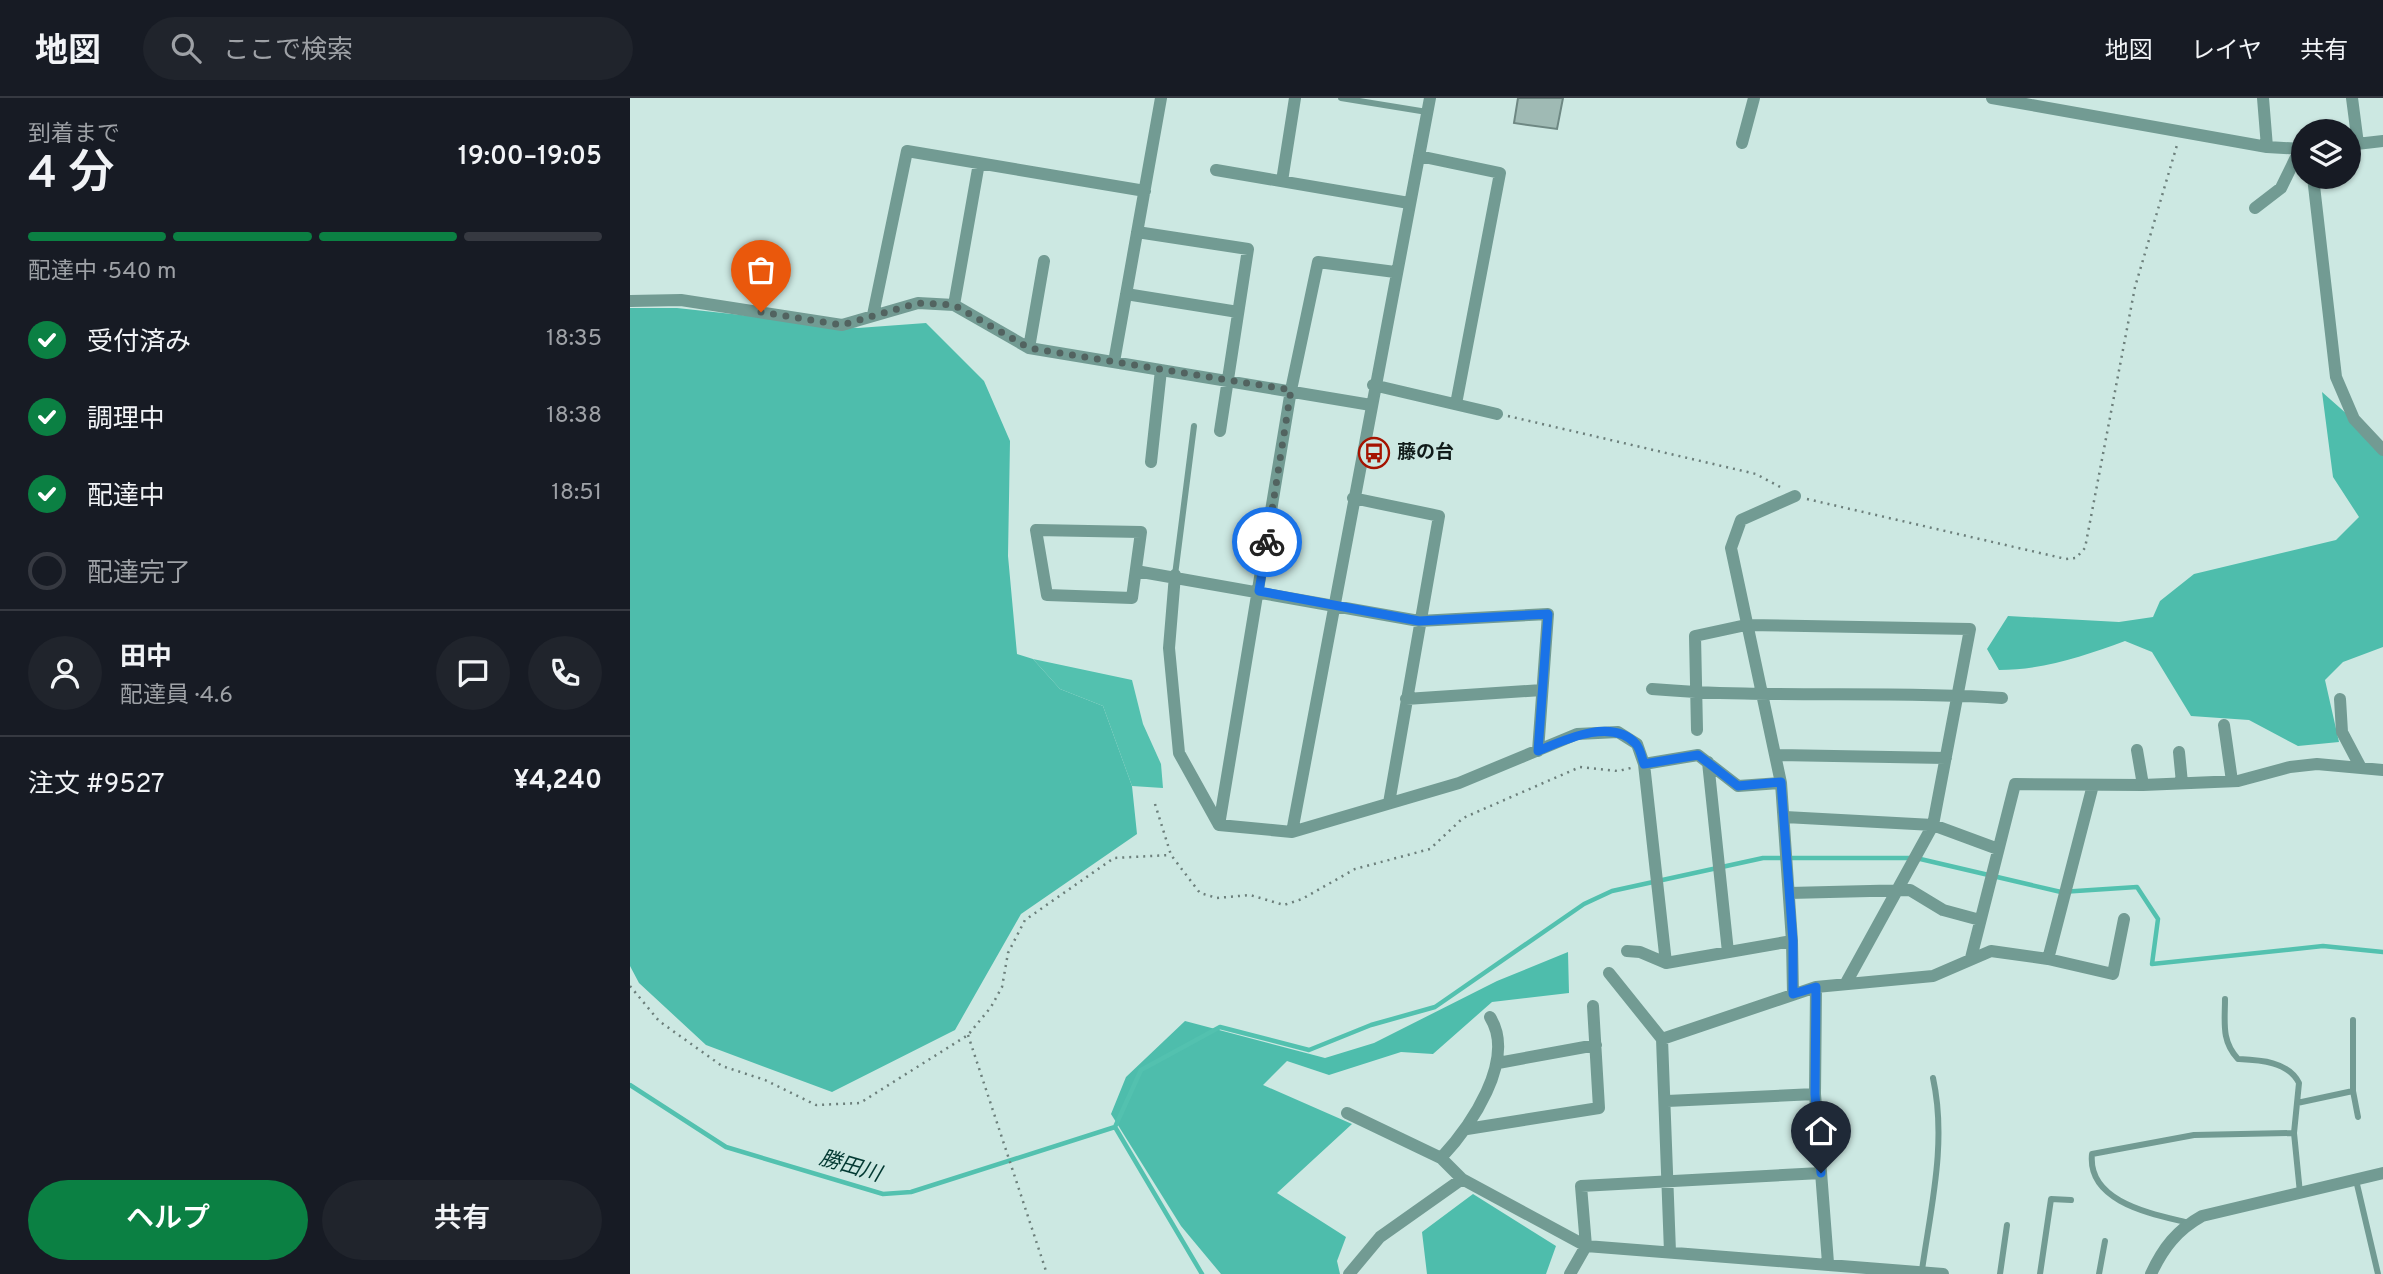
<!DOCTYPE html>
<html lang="ja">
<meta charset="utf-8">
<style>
body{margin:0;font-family:Overpass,"Noto Sans JP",sans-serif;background:#20242c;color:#f1f3f6;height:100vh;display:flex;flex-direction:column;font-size:26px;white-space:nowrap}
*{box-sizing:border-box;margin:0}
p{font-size:23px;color:#9ea1a6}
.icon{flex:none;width:38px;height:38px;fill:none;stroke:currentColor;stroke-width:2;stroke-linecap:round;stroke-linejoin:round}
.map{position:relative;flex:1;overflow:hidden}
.side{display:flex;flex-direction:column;background:#171b24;width:630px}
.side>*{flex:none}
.tools{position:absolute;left:1661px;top:21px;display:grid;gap:14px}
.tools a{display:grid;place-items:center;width:70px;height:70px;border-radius:50%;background:#171b24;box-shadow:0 2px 5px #0004;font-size:35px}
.pin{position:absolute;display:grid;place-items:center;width:60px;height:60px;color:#fff;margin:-72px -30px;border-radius:50% 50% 50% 0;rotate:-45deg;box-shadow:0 0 7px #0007}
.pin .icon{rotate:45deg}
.courier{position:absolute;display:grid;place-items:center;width:70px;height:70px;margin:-35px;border:5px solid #1a73e8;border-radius:50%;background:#fff;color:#222;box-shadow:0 2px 9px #0007}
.summary em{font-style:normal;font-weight:600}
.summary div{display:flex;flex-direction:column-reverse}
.summary{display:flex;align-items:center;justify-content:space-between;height:119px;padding:0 28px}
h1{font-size:46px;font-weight:600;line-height:52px}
.bar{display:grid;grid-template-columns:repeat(4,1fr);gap:10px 7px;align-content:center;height:84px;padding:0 28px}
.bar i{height:9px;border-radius:5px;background:#363941}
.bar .active{background:#0b8043}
.bar p{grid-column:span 4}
.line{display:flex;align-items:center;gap:18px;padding:0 28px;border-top:2px solid #363941}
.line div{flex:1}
.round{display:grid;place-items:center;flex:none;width:74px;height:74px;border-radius:37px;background:#20242c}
ol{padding:0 28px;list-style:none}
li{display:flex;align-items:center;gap:21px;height:77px}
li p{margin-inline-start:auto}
li .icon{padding:7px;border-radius:50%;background:#0b8043;color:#fff;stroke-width:4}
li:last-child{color:#9ea1a6}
li i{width:38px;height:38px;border:4px solid #363941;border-radius:50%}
.action{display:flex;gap:14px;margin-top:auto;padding:14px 28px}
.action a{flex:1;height:80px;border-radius:42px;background:#0b8043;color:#fff;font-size:28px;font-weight:600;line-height:80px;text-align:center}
.action a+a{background:#20242c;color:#f1f3f6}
header{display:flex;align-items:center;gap:42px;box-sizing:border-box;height:98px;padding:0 35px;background:#171b24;border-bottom:2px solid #363941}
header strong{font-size:33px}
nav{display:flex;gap:38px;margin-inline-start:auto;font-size:24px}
.search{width:490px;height:63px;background:#20242c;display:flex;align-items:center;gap:18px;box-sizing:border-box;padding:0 24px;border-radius:38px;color:#9ea1a6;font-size:26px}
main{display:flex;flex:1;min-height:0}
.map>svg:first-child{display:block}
.forest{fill:#4ebdac}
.water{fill:#53c1af}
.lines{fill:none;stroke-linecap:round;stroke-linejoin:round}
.stream{stroke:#53c1af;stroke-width:4.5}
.building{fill:#9fbab4;stroke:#6e8883;stroke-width:2}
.path{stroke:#6c7f7b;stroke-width:2.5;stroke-dasharray:2 5;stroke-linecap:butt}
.lane{stroke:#729b93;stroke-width:6}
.street{stroke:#729b93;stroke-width:12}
.done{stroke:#526360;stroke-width:7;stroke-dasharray:0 12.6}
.route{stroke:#1a73e8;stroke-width:9}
.labels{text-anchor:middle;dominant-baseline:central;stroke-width:5;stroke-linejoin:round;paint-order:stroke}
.poi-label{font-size:19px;font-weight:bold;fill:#111c1a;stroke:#cce8e2;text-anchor:start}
.water-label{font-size:21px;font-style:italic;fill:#033932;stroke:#cce8e2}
</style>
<header>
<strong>地図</strong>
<div class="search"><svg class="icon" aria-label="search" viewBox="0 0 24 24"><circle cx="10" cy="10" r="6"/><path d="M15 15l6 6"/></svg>ここで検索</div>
<nav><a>地図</a><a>レイヤ</a><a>共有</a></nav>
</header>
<main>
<section class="side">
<div class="summary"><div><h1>4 分</h1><p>到着まで</p></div><em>19:00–19:05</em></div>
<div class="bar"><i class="active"></i><i class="active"></i><i class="active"></i><i></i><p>配達中 · 540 m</p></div>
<ol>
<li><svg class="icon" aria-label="check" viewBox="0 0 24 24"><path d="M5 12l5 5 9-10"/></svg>受付済み<p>18:35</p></li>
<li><svg class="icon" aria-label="check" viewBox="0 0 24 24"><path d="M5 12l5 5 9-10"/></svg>調理中<p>18:38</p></li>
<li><svg class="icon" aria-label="check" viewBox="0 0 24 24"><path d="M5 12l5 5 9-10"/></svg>配達中<p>18:51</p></li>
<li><i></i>配達完了</li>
</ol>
<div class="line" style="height:126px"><a class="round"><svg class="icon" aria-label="person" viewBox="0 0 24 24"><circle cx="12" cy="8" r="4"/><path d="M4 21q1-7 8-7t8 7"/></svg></a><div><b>田中</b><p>配達員 · 4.6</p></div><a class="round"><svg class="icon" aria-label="chat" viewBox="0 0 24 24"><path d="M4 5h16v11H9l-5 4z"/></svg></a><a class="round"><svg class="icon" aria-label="phone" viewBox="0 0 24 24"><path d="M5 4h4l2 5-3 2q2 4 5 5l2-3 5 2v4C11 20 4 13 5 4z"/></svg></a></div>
<div class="line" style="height:91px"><div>注文 #9527</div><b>¥4,240</b></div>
<div class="action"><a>ヘルプ</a><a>共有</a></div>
</section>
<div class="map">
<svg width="1753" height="1176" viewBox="0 0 1753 1176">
<rect width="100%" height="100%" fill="#cce8e2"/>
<!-- forest -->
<path class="forest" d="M0,210H47L228,230L296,225L354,283L380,343L378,458L387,556L403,561L430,591L473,608L502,688L507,736L391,816L325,932L202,994L76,947L9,885L0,868Z
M1692,294L1753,348V549L1713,564L1695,582L1709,644L1668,648L1619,622L1561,618L1522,554L1495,543C1454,558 1413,572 1369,572L1357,551L1378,518L1489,524L1523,519L1530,503L1564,476L1706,442L1729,419L1703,379Z
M938,854L939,895L862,904L803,956L771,954L699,977L657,963L633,987L722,1026L647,1095L716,1139L707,1163L710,1176H591L551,1128L481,1016L496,979L555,923L695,960L744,945L867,883Z
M843,1096L926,1148L916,1176H797L792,1134Z"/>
<!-- water -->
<path class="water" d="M403,561L502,582L513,626L531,666L533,690L502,688L473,608L430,591Z"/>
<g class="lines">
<!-- stream -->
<path class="stream" d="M0,987L96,1049L253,1096L281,1094L485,1029
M485,1029L511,972L590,929L679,952L741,927L805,909L954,806L982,793L1133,760H1286L1431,794L1507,789L1528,821L1522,866L1693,848L1753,854
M485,1029L572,1176"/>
</g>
<!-- building -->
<path class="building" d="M888,0H933L927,31L884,25Z"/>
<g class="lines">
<!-- path -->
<path class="path" d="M878,318L1126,376L1152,390
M1177,401L1436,461L1446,460L1455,450L1505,189L1547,47
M525,706L541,757L570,795L587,800L620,797L654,807L672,801L725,771L800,751L833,720L950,669L988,673L1001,670
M0,888L29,923L92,968L135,982L186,1007L230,1005L338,937L361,909L372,889L378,855L395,822L484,760L541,757
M338,937L417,1176"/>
<!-- lane -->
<path class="lane" d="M711,0L797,14
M545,477L564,328
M1595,901C1595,924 1591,943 1608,961C1629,962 1658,963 1669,985L1664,1035L1670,1095
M1723,922V993L1728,1019
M1667,1005L1723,993
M1726,1082L1748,1176
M1559,1125C1524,1116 1457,1105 1462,1056L1564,1037L1664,1035
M1292,1172C1301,1108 1317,1044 1303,980
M1370,1176L1377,1127
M1410,1176L1421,1101L1441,1102
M1469,1176L1475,1143"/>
<!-- street -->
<path class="street" d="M1362,0L1637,49L1673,51
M1633,0L1637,49
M1722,0L1728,46
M1112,45L1124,0
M1718,47L1753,43
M789,58L870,75L826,306
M586,72L779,105
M1683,79L1706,279L1724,321L1753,352
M652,83L665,0
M1625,110L1651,90L1670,51
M507,134L618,151L590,333
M496,196L608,214
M0,203L51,202L212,227L288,205L324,207L399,250L741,307
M324,207L349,65
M243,217L277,53L515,93
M399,250L414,163
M484,264L531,0
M743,287L867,316
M521,364L531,272
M723,400L809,418L759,705
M406,432L511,434L502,500L417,497Z
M506,473L789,523L918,516L908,653
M545,477L539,550L549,655L589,727
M1022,591C1139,601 1255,592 1372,600
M776,601L912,592
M1710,601L1712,634L1731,670
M1594,627L1602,683
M1067,632L1065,538L1116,527L1340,531L1303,727L1216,885
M1507,652L1513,687
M1549,654L1552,685
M1146,657L1316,660
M1078,664L1098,854
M1014,666L1068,657L1108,688L1151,685
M1155,719L1303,727L1368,751
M589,727L662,734L829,685L947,636L988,634L1007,646L1014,666L1036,865
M589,727L661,292L688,164L765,174
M662,734L800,0
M1159,795L1280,792L1313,812L1350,822
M997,853L1010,854L1036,865L1162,843
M1341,860L1385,686L1513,687L1608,683L1660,669L1687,666L1753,672
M1418,861L1463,687
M979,875L1032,941L1040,1154
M1186,889L1185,996L1198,1165
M1163,896L1162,843L1151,685L1101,450L1111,422L1165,398
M1032,941L1186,889L1303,878L1361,853L1418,861L1483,876L1494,821
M868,965L966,947
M1037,1003L1185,996
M717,1015L811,1060L832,1081L956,1148L1313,1176
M837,1031L969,1010L963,908
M811,1060C840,1029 887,962 860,919
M719,1176L750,1139L832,1081
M940,1176L956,1148L951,1088L1191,1075
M1521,1176C1533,1150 1547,1132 1572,1118L1753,1075"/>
</g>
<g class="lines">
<!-- done -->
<path class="done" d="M131,214L212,227L288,205L324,207L399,250L661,292L637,444"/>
<!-- route -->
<path class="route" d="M637,444L629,493L789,523L918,516L908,653C934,642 982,619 1006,646C1010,650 1012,660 1014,666L1068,657L1108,688L1151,684L1163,843V896L1186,889L1185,996L1191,1075"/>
</g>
<!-- icons -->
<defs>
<g id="bus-ring" transform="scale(1.575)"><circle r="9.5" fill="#cce8e2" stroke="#a51300" stroke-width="1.5"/><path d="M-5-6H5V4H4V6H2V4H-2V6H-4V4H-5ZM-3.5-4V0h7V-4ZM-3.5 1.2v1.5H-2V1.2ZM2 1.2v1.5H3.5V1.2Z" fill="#a51300"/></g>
</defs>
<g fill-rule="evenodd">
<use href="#bus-ring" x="744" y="355"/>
</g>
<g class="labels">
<!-- poi labels -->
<g class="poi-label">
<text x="767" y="355">藤の台</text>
</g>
<!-- water labels -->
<g class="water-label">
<text transform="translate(220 1069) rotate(16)">勝田川</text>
</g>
</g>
</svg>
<div class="tools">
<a><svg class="icon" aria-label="layers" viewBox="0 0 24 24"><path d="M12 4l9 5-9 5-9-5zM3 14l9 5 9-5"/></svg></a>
</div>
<div class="pin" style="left:131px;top:214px;background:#ea580c"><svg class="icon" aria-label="bag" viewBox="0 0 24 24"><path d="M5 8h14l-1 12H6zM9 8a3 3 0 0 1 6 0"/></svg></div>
<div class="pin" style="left:1191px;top:1075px;background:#1f2937"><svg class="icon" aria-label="home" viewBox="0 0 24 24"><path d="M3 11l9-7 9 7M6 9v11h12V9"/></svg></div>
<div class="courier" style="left:637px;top:444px"><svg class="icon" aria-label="bike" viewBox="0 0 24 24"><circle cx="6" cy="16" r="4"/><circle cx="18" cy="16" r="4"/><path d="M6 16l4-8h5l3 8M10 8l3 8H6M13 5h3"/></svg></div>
</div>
</main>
